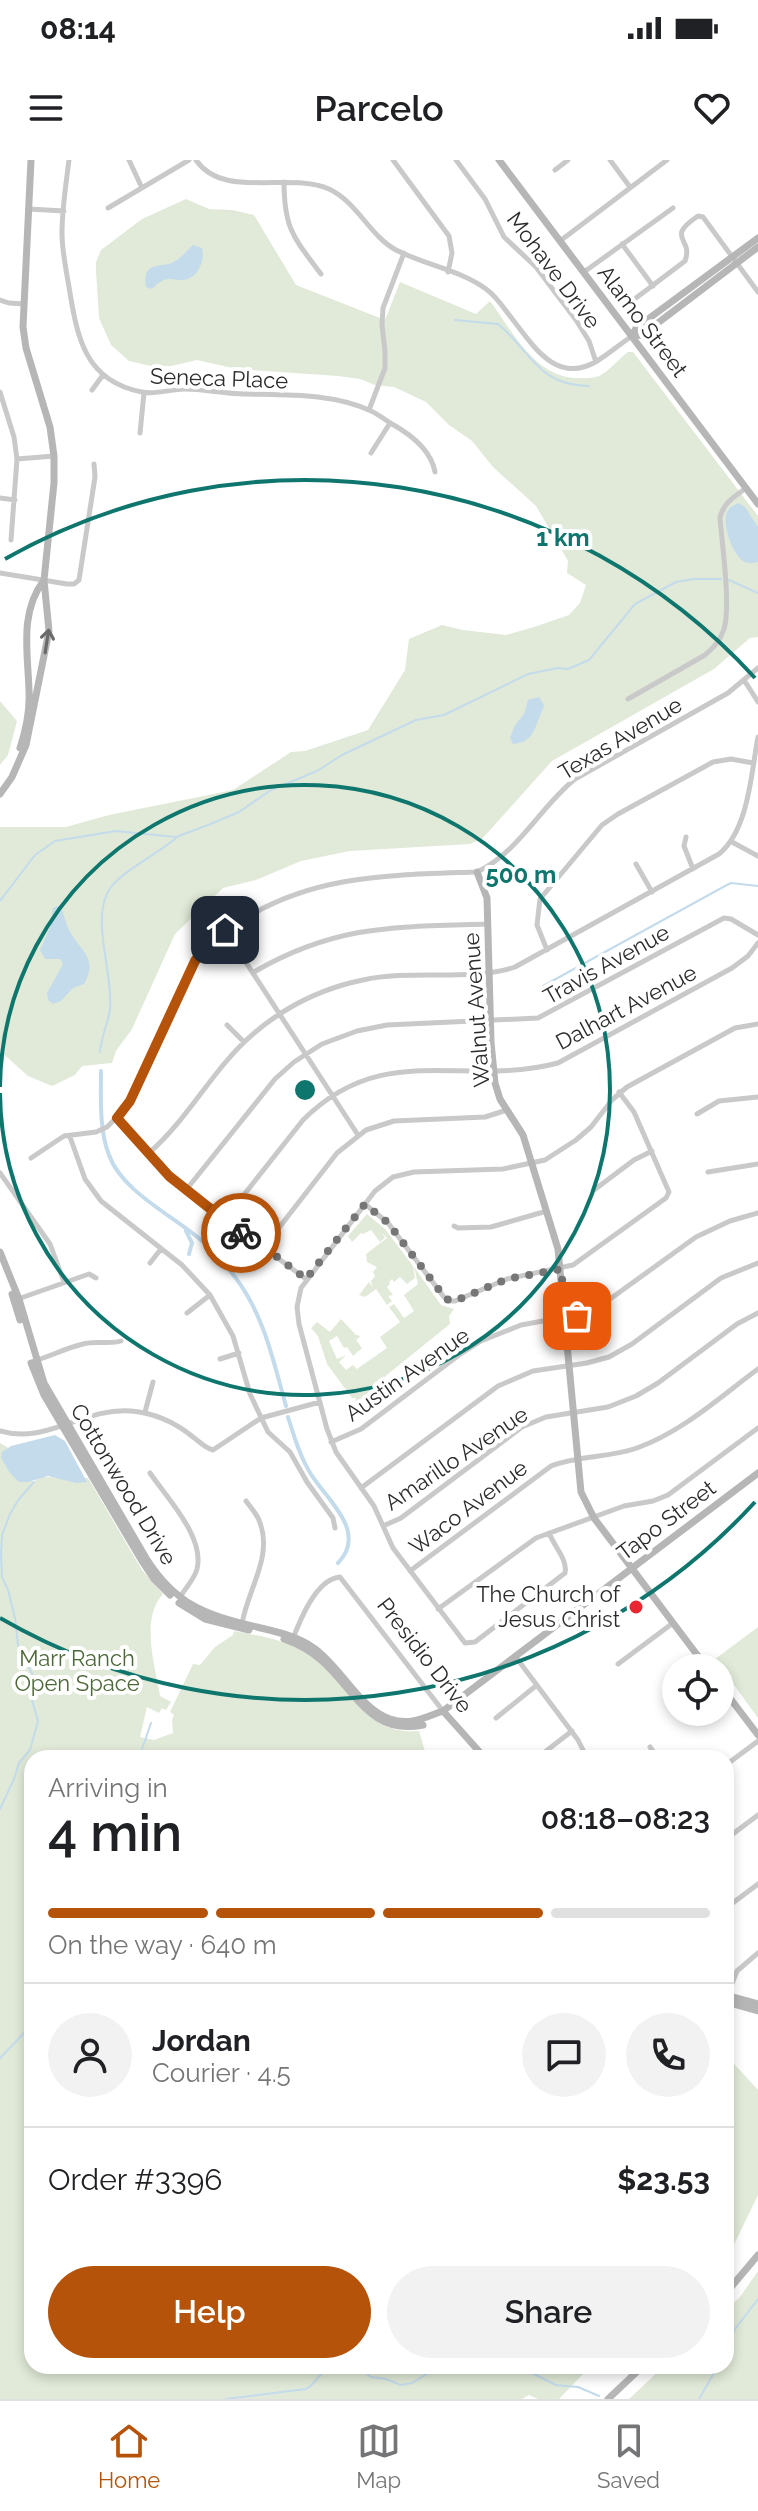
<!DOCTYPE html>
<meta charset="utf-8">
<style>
body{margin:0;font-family:Raleway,sans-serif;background:#f2f2f2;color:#202124;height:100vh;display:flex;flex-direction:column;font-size:30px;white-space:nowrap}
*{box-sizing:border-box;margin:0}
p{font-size:26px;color:#757577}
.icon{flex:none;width:44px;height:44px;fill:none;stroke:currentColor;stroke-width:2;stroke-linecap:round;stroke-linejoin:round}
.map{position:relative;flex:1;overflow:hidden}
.details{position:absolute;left:24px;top:1590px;width:710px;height:624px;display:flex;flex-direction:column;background:#fff;border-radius:24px;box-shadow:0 4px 12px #0003}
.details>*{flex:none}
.tools{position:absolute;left:662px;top:1494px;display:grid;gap:16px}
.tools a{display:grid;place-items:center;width:72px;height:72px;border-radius:50%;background:#fff;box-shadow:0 4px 12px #0003;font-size:40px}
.pin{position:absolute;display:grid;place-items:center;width:68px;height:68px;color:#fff;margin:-34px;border-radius:16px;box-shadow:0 4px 12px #0006}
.courier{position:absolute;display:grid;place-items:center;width:80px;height:80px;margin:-40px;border:6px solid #b45309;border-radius:50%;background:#fff;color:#222;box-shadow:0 2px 10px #0007}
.headline em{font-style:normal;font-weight:600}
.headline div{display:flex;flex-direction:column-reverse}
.headline{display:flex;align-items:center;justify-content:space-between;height:136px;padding:0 24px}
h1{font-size:52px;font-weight:600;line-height:60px}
.bar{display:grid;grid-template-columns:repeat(4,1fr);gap:12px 8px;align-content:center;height:96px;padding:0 24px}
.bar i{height:10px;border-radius:6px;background:#e0e0e0}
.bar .selected{background:#b45309}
.bar p{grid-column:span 4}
.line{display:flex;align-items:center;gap:20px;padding:0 24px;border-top:2px solid #e0e0e0}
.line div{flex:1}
.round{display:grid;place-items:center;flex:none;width:84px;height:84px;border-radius:42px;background:#f2f2f2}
.primary-button{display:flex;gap:16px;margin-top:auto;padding:16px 24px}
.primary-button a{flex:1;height:92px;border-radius:48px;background:#b45309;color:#fff;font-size:32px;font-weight:600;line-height:92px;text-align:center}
.primary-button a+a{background:#f2f2f2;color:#202124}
.status{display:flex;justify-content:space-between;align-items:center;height:56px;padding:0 40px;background:#fff;direction:ltr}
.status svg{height:22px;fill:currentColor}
header{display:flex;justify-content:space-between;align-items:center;height:104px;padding:0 24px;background:#fff;font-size:36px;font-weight:600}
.tab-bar{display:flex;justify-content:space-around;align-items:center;height:112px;border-top:2px solid #e0e0e0;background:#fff;font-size:22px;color:#757577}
.tab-bar a{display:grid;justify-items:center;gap:4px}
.tab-bar .selected{color:#b45309}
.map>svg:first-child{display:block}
.green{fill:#e1ead8}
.water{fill:#c3dbeb}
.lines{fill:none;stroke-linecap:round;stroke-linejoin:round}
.stream{stroke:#c3dbeb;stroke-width:2}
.canal{stroke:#c3dbeb;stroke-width:4}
.street{stroke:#c9c9c9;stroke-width:5}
.secondary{stroke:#b6b6b6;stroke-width:7}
.oneway{stroke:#6a6a6a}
.done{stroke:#767676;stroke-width:8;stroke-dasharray:0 14.4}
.route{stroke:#b45309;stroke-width:10}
.ring{fill:none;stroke:#0f766e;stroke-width:4}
.poi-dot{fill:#ea2630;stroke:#fff;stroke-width:3}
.labels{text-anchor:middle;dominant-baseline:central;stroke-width:8;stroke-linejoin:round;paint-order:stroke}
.street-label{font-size:22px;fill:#2c2c2c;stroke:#fff}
.poi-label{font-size:22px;fill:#2c2c2c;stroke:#fff;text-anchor:end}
.park-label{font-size:22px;fill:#4d6838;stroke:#fff}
.centre{fill:#0f766e;stroke:#fff;stroke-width:4}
.ring-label{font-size:24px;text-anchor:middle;font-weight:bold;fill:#0f766e;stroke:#fff;stroke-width:8;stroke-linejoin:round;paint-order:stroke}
</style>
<div class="status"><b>08:14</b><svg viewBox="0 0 49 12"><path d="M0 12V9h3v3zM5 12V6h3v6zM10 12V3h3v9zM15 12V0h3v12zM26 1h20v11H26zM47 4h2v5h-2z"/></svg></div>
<header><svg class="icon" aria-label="menu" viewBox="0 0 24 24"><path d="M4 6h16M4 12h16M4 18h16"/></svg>Parcelo<svg class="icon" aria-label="heart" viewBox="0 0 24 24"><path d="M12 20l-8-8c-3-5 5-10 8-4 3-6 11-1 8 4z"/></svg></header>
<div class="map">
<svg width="758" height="2239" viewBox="0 0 758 2239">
<rect width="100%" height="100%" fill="#fff"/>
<!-- green -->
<path class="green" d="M186,39L209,49L232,50L254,55L296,125L385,160L400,122L476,154L490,141C512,171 534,215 574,218C582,218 591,219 599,216C609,211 619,199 628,192H633L758,356V477L750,478L714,509L552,601L482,679L470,684L350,691L301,701L256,720L223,728L175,774L132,869L116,891L112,903L82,906L75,915L52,926L28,916L0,891V667H66L109,655L233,630L291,592L305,591L368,570L405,510L409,479L442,465L463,470L506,475L534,467L569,455L580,443L586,425L567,413L568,401L536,346L493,307L472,281L449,265L426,242L394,227L375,225L360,219L338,216L237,209L197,200L171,206H151L129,201L111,185L99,158L96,111V102L101,90L142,59Z
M0,541L17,561L8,595L0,605Z
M367,1054L385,1069L413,1106L415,1118L407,1124L400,1117L394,1122L392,1119L389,1122L390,1124L387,1127L393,1135L388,1136L392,1141L387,1145L376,1129L365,1137L359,1135L369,1122L373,1127L371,1121L375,1116L373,1112L377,1107L367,1102L366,1094L387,1078L382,1073L385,1078L380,1082L371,1070L363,1074L361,1073L352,1082L348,1076Z
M414,1107L441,1145L454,1149L449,1156L450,1164L388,1214L358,1242L355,1241L356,1238H352L327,1204L318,1176L311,1168L317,1162L330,1172L341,1159L356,1175H358L360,1177L356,1180L362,1188L353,1196L347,1187L344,1188L337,1176L329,1181L337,1199L346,1195L339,1202L346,1210L353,1205L357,1209L387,1188L380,1177L400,1162L389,1147L394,1144L404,1158L414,1151L404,1135L418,1124Z
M0,1283L17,1293L33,1322L41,1317L88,1318L142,1410L163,1434C140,1459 155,1505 160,1536L171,1542L166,1550L162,1548L159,1553L147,1547L140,1577L154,1580L173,1573L172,1560L174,1555L170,1552L193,1504L200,1505L215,1487L233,1475L234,1471C261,1476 288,1480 311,1496C350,1523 362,1576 419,1571L427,1598H32V2206H591L559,2239H538L529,2235L522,2239H0Z
M758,1467V1558L715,1499Z
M726,1895L758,1930V2035L726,2101Z
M758,2111V2239H629L664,2206H726V2150L740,2137Z"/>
<!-- water -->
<path class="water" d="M193,85L202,88C205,97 200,113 190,118C176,125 169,110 152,129L146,127C141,98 164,110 177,100C183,96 187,90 193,85Z
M738,343L745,347L758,367V402C753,403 750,404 745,402C733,397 720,361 728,350C730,347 735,345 738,343Z
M539,537L544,545L543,549C535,564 535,583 513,584L510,578L515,565L524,554L528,540Z
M60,745C64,753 65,762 69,770C80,791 99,798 84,824L73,828L61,841L53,844L48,840L47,833L63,804L60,799H45L40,790L50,767L53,748Z
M55,1275L65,1281L87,1322L76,1323L48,1316L28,1322H19L10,1313L1,1298L2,1292L11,1286Z"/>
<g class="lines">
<!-- stream -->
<path class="stream" d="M455,160L498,164C532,192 537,225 589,226
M729,420L758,433
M0,741L35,695L55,681L116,671L176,677L208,665L239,652L271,630L317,611L342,595L416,560L444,555L528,514L558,508L568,509L589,500L635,444L676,422L693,419H721
M543,826L725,726L731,723L758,726
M100,892C101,877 108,864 110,849C114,815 89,756 111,727C124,710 159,693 176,678
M139,1598L151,1563
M0,1649L14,1619L19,1603L30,1590L38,1561L27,1523L33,1516L18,1485L15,1458L8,1430L2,1417L1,1394L2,1375L10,1354L19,1339L34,1322
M0,1898L28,1869L32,1868
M726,2188L735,2169L758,2139
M506,2206L526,2210L556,2225L578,2227L599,2236
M359,2207L371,2217L386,2219L401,2225L412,2223L435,2209L452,2206
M226,2239L306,2229C315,2225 317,2216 325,2211C333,2207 347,2210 357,2206
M699,2239L718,2206"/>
<!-- canal -->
<path class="canal" d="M101,911C101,937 99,970 109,995C122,1032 174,1056 202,1081C214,1091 225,1104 235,1117C264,1155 273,1200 286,1246
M186,1071L192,1083L189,1094
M288,1257C294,1276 299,1294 309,1311C325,1339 369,1371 338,1403"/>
<!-- street -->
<path class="street" d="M69,0C66,24 62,49 62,73C62,91 66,109 69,127C77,176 84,221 142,232C156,235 171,229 185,229C205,229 225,234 245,234C286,235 333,233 371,251C378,254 385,260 392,264C410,274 431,290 435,312
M129,0L142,28
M196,0C223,40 290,11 329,29C357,42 370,76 396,90C425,105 460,110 486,129C496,136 503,147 510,156C532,184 556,226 597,201C609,194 620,184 632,176
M393,0L449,76L452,93L448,112
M456,0L485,39L504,77L536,107L576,160L589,181L596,202
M610,0L630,27
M555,10L568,0
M284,22C284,69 294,78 321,114
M108,48L189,0
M29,49L64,51
M560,81L667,0
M622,84L653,126
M584,112L673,48
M0,140L9,143L24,144
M628,144L685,101C694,77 664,79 698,56L703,57L758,132
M92,230L103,215
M0,232L14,277L17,299L11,380
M369,250L385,208V191L382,165L383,148L404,93
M140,273L144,233
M371,293L390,263
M17,299L54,296
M0,338L15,340
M0,413L67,424H74L79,420L95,317L94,304
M744,520L758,542
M628,539L705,495C714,487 720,481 724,469C731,446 722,384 720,358C723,343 734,337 746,328
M686,677L684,686L693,709
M732,682L758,696
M636,704L652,732
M225,770L358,975
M547,790L537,765L540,739L602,665L618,654L713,602L731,599L753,603
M254,812C337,764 396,767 488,764
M227,865L244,882
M697,954L719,941L758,937
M117,958L175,1022L306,1119
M70,977L85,1019L101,1041L182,1105L210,1135L233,1176L250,1234L268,1272L290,1292L307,1322L333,1358L335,1368
M149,993C178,968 199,934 224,904C259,861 308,831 363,820C411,809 470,822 515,807L719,694C749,669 751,613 758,577
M31,998L64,976L96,972L107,967L125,949C154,903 168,848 195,800C205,783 219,774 236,764C311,714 391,715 477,712C519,692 540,647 575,619L728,533L758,508
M708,1012L758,1004
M0,1013L50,1084L64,1122
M186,1030L275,919L294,902L322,884L357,871L387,865L538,858L724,758L731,759L758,775
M594,1030L634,1000L652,991
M365,1044L388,1063L444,1137L449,1141H455L507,1119L573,1105L666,1038L669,1032L634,952L619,932
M224,1060L303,960C384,879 463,928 558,903L732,808L748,796L758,783
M454,1066L458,1068L491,1067L547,1051
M264,1087L337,993L366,970L394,961L485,957L507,950
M150,1103L161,1089
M18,1139L89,1114L96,1118
M187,1153L210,1135
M220,1199L239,1193
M34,1201C51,1196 66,1188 83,1184C96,1180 109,1185 121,1181
M145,1252L153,1222
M0,1271C46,1285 84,1247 131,1251C154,1253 176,1263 193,1277C200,1282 205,1288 213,1290L261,1258L320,1242
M331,1282L361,1269L459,1195L481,1181L521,1165L592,1152L696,1077L730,1061L758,1053
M150,1313C167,1338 205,1377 197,1409C194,1420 186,1427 180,1437
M361,1328L498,1226L533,1211L587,1203L609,1197L632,1184L721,1118L758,1103
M383,1366L401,1358L522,1267L546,1257L608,1247L636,1236L658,1223L737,1164L758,1153
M549,1373C554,1386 568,1400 565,1413L475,1482L465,1483L393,1388L374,1346L336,1292L327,1269L299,1164L297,1147L301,1128L375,1031L393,1017L414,1012L503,1009L545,1000L576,980L591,967L612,940L627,927L735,868L758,864
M410,1411L551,1306C578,1295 609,1298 637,1288C682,1272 720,1237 758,1209
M438,1449L536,1378L624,1346L653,1341L668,1335L758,1268
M242,1464C247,1431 273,1397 260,1363C258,1355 251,1348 246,1341
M292,1481C300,1460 316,1419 340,1417L443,1551
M515,1496L578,1580L587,1598
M618,1504L673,1463
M496,1558L537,1525
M650,1587L658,1598
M537,1598L572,1571
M726,1605L758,1581
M726,1679L758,1655
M726,1748L758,1724
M727,1836L737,1811L758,1793"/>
<!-- secondary -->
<path class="secondary" d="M499,0L758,344
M632,176L636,168L758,78
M632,176L642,175L758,87
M20,588C26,570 30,550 29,531C28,493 19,453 44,420
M0,634L12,617L26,585L49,471L44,420L54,323V296L50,267L26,188L23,167L31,0
M477,712L487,738L491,882L495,923L500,939L523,975L558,1089L581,1332L594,1358L707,1508
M0,1092L19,1139L44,1223L146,1398C175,1444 206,1456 257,1467C277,1472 297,1476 314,1488C341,1507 360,1549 390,1559C411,1566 425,1557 443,1551L758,1313
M12,1134L20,1160
M31,1203L44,1235L142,1401L154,1419L170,1435
M179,1443L205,1459L249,1470
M284,1479C298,1484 311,1491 322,1501C355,1530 370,1576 423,1565
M720,1525L758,1575
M443,1551L485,1598
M726,1835L758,1844
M726,1842L758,1851
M726,2133L758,2095
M608,2239L643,2206"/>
</g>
<!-- one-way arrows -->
<defs><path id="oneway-shaft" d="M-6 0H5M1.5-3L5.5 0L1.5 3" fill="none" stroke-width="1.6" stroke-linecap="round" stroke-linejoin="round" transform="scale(2)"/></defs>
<use class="oneway" href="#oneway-shaft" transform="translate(47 481) rotate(-81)"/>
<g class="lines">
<!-- done -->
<path class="done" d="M241,1073L264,1087L306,1119L365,1044L388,1063L446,1139L455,1141L507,1119L561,1109L566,1157L577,1156"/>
<!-- route -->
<path class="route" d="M225,770L208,783L195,801L130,941L117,958L169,1016L241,1073"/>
</g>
<!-- distance rings -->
<g class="ring">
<path d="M0 927A305 305 0 1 1 0 933"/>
<path d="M755 1342A610 610 0 0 1 0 1458M5 399A610 610 0 0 1 755 518"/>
</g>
<!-- markers -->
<circle class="poi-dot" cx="636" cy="1447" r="8"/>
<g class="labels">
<!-- street labels -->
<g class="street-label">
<text transform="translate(554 110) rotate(53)">Mohave Drive</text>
<text transform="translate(643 161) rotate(53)">Alamo Street</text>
<text transform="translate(219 218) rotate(2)">Seneca Place</text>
<text transform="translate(620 578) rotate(-31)">Texas Avenue</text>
<text transform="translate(606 804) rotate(-29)">Travis Avenue</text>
<text transform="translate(626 847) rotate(-28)">Dalhart Avenue</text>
<text transform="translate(476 850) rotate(-94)">Walnut Avenue</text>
<text transform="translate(407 1214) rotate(-35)">Austin Avenue</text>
<text transform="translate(456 1298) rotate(-34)">Amarillo Avenue</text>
<text transform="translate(124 1324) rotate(59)">Cottonwood Drive</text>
<text transform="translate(468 1347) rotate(-37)">Waco Avenue</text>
<text transform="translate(666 1360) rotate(-37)">Tapo Street</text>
<text transform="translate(425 1495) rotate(52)">Presidio Drive</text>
</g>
<!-- poi labels -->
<g class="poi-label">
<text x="620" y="1434">The Church of<tspan x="620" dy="25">Jesus Christ</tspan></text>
</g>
<!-- park labels -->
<g class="park-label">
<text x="77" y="1498">Marr Ranch<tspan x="77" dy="25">Open Space</tspan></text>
</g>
</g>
<circle cx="305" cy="930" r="12" class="centre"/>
<g class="ring-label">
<text x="563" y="386">1 km</text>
<text x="521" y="723">500 m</text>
</g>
</svg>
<div class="tools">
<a><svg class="icon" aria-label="locate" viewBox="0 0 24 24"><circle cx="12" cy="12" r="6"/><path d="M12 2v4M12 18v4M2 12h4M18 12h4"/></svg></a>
</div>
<div class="pin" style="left:577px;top:1156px;background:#ea580c"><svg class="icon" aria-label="bag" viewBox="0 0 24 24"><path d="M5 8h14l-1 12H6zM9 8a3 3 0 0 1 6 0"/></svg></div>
<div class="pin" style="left:225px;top:770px;background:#1f2937"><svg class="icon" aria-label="home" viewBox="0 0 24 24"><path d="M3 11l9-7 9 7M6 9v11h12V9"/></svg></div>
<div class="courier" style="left:241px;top:1073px"><svg class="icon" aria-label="bike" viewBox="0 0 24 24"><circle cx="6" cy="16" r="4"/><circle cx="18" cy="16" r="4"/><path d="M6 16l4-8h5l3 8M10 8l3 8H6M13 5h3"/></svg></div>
<section class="details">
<div class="headline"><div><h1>4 min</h1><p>Arriving in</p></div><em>08:18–08:23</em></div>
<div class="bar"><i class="selected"></i><i class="selected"></i><i class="selected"></i><i></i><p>On the way · 640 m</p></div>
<div class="line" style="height:144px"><a class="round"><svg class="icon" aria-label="person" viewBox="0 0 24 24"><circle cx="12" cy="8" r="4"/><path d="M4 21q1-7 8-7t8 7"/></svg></a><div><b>Jordan</b><p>Courier · 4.5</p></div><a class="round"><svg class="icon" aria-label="chat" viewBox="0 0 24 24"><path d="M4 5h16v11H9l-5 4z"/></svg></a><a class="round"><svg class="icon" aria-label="phone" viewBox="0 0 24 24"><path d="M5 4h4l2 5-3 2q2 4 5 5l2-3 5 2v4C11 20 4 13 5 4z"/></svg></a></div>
<div class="line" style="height:104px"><div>Order #3396</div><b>$23.53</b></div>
<div class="primary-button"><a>Help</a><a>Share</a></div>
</section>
</div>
<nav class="tab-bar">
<a class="selected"><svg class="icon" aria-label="home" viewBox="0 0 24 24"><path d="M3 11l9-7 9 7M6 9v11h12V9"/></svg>Home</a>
<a><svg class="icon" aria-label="map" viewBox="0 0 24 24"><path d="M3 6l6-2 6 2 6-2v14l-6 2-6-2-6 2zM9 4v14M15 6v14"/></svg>Map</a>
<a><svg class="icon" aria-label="saved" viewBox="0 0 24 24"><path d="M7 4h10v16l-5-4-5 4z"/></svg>Saved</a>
</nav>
